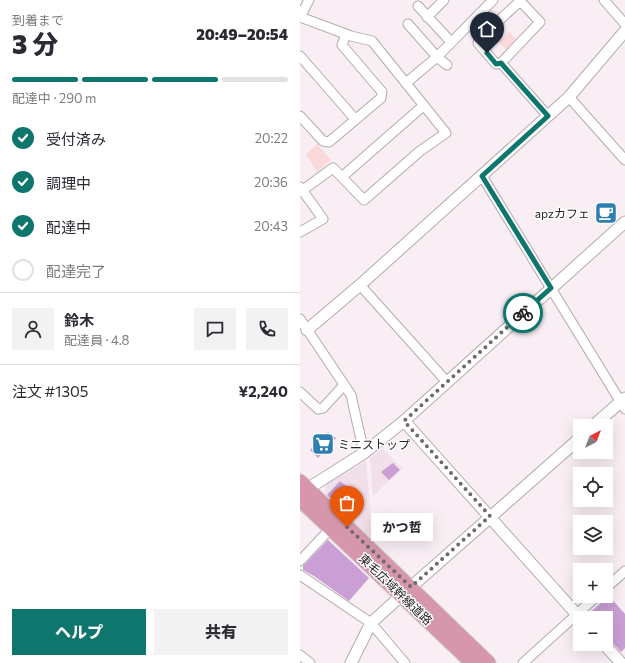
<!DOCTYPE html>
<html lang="ja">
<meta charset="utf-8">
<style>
body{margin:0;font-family:Commissioner,"Noto Sans JP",sans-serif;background:#f2f2f3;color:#2b2b33;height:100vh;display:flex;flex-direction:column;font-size:15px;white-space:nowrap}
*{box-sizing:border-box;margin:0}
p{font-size:13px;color:#7c7c81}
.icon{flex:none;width:22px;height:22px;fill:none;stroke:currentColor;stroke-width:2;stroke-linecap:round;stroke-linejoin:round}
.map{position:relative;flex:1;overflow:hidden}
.sheet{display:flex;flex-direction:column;background:#fff;width:300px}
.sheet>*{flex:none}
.needle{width:26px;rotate:42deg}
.tools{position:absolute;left:273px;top:419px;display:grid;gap:8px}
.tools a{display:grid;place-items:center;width:40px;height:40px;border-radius:0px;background:#fff;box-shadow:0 4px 16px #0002;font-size:20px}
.pin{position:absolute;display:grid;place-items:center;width:34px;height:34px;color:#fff;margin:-41px -17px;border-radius:50% 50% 50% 0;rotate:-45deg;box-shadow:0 0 4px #0007}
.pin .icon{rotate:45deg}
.courier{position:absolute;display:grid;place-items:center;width:40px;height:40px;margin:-20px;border:3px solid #0f766e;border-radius:50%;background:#fff;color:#222;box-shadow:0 1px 5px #0007}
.bubble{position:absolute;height:28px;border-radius:0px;background:#fff;box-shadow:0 4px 16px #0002;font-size:13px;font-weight:800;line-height:28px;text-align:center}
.head em{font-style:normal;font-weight:800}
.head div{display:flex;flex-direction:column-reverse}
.head{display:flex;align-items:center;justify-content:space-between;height:68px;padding:0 12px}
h1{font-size:26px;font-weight:800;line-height:30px}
.bar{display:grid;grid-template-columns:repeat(4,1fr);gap:6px 4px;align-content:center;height:48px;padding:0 12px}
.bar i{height:5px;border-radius:3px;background:#e1e1e2}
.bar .on{background:#0f766e}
.bar p{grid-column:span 4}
.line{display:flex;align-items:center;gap:10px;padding:0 12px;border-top:1px solid #e1e1e2}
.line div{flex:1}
.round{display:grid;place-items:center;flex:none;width:42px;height:42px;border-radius:0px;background:#f2f2f3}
ol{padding:0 12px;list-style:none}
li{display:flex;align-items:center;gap:12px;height:44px}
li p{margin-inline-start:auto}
li .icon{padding:4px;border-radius:50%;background:#0f766e;color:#fff;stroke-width:4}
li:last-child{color:#7c7c81}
li i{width:22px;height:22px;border:2px solid #e1e1e2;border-radius:50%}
.button{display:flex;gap:8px;margin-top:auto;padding:8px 12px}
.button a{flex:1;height:46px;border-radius:0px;background:#0f766e;color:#fff;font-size:16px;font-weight:800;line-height:46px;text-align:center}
.button a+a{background:#f2f2f3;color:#2b2b33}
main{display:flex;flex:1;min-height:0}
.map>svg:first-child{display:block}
.built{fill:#f1dfea}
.green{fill:#fad9d8}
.building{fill:#ca9fd5}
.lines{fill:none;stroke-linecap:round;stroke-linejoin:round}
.minor-casing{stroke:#b4aab0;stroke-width:11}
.tertiary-casing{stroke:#b4aab0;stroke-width:13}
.trunk-casing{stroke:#cfcfcf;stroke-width:17}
.minor{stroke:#fff;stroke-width:9}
.tertiary{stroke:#fff;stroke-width:11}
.trunk{stroke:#d697ac;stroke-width:15}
.done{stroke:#706a6e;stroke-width:4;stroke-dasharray:0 7.2}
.route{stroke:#0f766e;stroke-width:5}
.labels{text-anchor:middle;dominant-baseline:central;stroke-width:3;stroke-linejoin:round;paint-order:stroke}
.poi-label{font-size:12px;fill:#272326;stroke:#fefefe;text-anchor:end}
.street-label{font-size:12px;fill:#272326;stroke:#fefefe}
</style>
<main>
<section class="sheet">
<div class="head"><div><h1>3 分</h1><p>到着まで</p></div><em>20:49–20:54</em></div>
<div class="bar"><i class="on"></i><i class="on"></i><i class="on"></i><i></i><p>配達中 · 290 m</p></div>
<ol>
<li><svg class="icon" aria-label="check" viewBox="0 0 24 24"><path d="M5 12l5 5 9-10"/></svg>受付済み<p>20:22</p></li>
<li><svg class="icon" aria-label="check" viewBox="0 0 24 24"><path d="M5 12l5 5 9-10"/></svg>調理中<p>20:36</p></li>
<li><svg class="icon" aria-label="check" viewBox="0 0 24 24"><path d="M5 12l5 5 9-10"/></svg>配達中<p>20:43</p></li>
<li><i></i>配達完了</li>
</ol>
<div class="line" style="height:72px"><a class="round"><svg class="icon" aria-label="person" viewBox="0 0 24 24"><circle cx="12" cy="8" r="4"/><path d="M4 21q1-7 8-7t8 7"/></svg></a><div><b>鈴木</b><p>配達員 · 4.8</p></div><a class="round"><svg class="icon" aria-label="chat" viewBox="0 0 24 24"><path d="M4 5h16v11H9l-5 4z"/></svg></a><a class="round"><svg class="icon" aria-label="phone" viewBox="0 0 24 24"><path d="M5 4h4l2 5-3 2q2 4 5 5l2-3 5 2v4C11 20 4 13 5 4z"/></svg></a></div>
<div class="line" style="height:52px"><div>注文 #1305</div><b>¥2,240</b></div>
<div class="button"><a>ヘルプ</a><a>共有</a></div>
</section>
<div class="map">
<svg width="325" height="663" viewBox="0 0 325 663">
<rect width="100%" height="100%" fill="#f8eef4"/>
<!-- built -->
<path class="built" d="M82,448L102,468L73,496L70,459Z
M66,461L73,539H71L25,496L26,484Z"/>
<!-- green -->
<path class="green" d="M209,32L218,42L208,52L199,42Z
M17,144L31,160L17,172L6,154Z"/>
<!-- building -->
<path class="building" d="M28,432L36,438L18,458L10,450Z
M93,463L100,470L89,480L81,472Z
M40,481L54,492L52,493L54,495L42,509L27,495Z
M28,540L69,578L49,601L14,576L3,570V566Z
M309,596L325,614V648L321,652L306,636V618H287L286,616Z"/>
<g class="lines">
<!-- minor casing -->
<g class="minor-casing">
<path id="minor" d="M304,0L325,24
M118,6L150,41
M0,17L51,36L72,41L146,133L120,151L64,200L33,168L0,192
M0,17L9,0
M127,17L144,0
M108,24L137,57L147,65
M0,56L55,119
M201,63L240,22L223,4L218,3L179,39L178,43L196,64L201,63L248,116
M106,83L137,57L193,0
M269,97L325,160
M0,116L23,141L29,142L81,98L82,92L42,45L46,34
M43,176L123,106
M182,176L325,409
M0,187L23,219L0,232
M60,285L147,382
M0,319L51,395L64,453
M0,392L18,409L23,408L44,385
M0,561L31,528
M0,575L71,623L105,663
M306,588L325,571
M0,655L10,663
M223,663L297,596"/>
</g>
<!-- tertiary casing -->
<g class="tertiary-casing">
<path id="tertiary" d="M7,330L60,285L269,97L325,31
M104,421L280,618
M293,426L325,398
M1,493L64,453L104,421L325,222
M111,587L280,438
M304,644L321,663
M51,663L71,623L102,595"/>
</g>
<!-- trunk casing -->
<g class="trunk-casing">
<path id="trunk" d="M0,482L188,663
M0,499L173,663"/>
</g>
<!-- minor -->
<use href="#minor" class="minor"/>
<!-- tertiary -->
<use href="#tertiary" class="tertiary"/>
<!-- trunk -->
<use href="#trunk" class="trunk"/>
</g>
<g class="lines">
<!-- done -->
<path class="done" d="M47,527L111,587L190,516L104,421L223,313"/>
<!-- route -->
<path class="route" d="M187,53L196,64L201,63L248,116L182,176L251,288L223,313"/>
</g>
<!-- icons -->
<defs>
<g id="cafe-square" transform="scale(1.15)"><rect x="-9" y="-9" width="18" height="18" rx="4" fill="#2e7eb0" stroke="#fefefe"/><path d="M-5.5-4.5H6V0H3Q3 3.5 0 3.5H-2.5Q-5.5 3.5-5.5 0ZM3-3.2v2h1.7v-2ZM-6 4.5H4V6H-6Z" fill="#fff"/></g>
<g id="supermarket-square" transform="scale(1.15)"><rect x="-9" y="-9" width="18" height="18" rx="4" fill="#2e7eb0" stroke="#fefefe"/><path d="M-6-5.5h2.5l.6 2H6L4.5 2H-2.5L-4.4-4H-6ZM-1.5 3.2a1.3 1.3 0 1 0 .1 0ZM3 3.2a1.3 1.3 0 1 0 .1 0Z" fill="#fff"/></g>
</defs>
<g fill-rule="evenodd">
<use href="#cafe-square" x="306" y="213"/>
<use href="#supermarket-square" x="23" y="444"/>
</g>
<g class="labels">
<!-- poi labels -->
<g class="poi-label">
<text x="290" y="213">apzカフェ</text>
<text x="38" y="444" text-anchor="start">ミニストップ</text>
</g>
<!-- street labels -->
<g class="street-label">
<text transform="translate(96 589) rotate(44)">東毛広域幹線道路</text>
</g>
</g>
</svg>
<div class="tools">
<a><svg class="needle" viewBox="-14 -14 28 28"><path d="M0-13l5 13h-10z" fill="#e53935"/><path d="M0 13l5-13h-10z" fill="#7c7c81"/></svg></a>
<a><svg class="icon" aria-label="locate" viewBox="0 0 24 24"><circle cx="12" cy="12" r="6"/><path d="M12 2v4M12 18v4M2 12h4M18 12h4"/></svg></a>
<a><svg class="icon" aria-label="layers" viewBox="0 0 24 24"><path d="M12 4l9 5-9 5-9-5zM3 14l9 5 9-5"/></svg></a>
<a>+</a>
<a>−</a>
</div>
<div class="pin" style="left:47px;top:527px;background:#ea580c"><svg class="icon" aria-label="bag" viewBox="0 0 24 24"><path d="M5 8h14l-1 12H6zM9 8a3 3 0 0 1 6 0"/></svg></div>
<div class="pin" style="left:187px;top:53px;background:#1f2937"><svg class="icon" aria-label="home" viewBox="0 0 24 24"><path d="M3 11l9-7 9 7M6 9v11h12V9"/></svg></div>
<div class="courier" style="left:223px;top:313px"><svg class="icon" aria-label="bike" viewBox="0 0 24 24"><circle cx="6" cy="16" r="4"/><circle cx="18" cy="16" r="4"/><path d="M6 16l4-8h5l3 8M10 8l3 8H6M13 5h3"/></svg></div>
<div class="bubble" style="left:71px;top:513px;width:62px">かつ哲</div>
</div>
</main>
